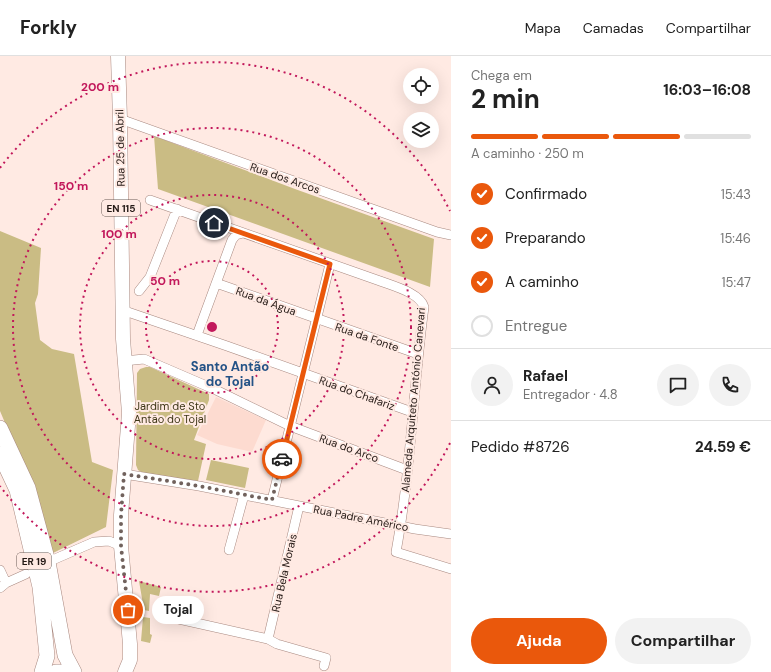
<!DOCTYPE html>
<html lang="pt">
<meta charset="utf-8">
<style>
body{margin:0;font-family:"DM Sans",sans-serif;background:#f2f2f2;color:#222;height:100vh;display:flex;flex-direction:column;font-size:15px;white-space:nowrap}
*{box-sizing:border-box;margin:0}
p{font-size:13px;color:#767676}
.icon{flex:none;width:22px;height:22px;fill:none;stroke:currentColor;stroke-width:2;stroke-linecap:round;stroke-linejoin:round}
.map{position:relative;flex:1;overflow:hidden}
.sheet{display:flex;flex-direction:column;background:#fff;width:320px}
.sheet>*{flex:none}
.fabs{position:absolute;left:403px;top:12px;display:grid;gap:8px}
.fabs a{display:grid;place-items:center;width:36px;height:36px;border-radius:50%;background:#fff;box-shadow:0 4px 16px #0002;font-size:20px}
.pin{position:absolute;display:grid;place-items:center;width:34px;height:34px;color:#fff;margin:-17px;border:2px solid #fff;border-radius:50%;box-shadow:0 1px 4px #0007}
.courier{position:absolute;display:grid;place-items:center;width:40px;height:40px;margin:-20px;border:3px solid #ea580c;border-radius:50%;background:#fff;color:#222;box-shadow:0 1px 5px #0007}
.bubble{position:absolute;height:28px;border-radius:14px;background:#fff;box-shadow:0 4px 16px #0002;font-size:13px;font-weight:700;line-height:28px;text-align:center}
.headline em{font-style:normal;font-weight:700}
.headline div{display:flex;flex-direction:column-reverse}
.headline{display:flex;align-items:center;justify-content:space-between;height:68px;padding:0 20px}
h1{font-size:26px;font-weight:700;line-height:30px}
.bar{display:grid;grid-template-columns:repeat(4,1fr);gap:6px 4px;align-content:center;height:48px;padding:0 20px}
.bar i{height:5px;border-radius:3px;background:#e0e0e0}
.bar .on{background:#ea580c}
.bar p{grid-column:span 4}
.line{display:flex;align-items:center;gap:10px;padding:0 20px;border-top:1px solid #e0e0e0}
.line div{flex:1}
.round{display:grid;place-items:center;flex:none;width:42px;height:42px;border-radius:21px;background:#f2f2f2}
ol{padding:0 20px;list-style:none}
li{display:flex;align-items:center;gap:12px;height:44px}
li p{margin-inline-start:auto}
li .icon{padding:4px;border-radius:50%;background:#ea580c;color:#fff;stroke-width:4}
li:last-child{color:#767676}
li i{width:22px;height:22px;border:2px solid #e0e0e0;border-radius:50%}
.primary-button{display:flex;gap:8px;margin-top:auto;padding:8px 20px}
.primary-button a{flex:1;height:46px;border-radius:24px;background:#ea580c;color:#fff;font-size:16px;font-weight:700;line-height:46px;text-align:center}
.primary-button a+a{background:#f2f2f2;color:#222}
header{display:flex;align-items:center;gap:24px;box-sizing:border-box;height:56px;padding:0 20px;background:#fff;border-bottom:1px solid #e0e0e0}
header strong{font-size:19px}
nav{display:flex;gap:22px;margin-inline-start:auto;font-size:14px}
main{display:flex;flex:1;min-height:0}
.map>svg:first-child{display:block}
.built{fill:#fddbd0}
.green{fill:#cabc84}
.lines{fill:none;stroke-linecap:round;stroke-linejoin:round}
.minor-casing{stroke:#a98980;stroke-width:10}
.primary-casing{stroke:#a98980;stroke-width:15}
.trunk-casing{stroke:#a98980;stroke-width:16}
.minor{stroke:#fff;stroke-width:9}
.primary{stroke:#fff;stroke-width:14}
.trunk{stroke:#fff;stroke-width:15}
.done{stroke:#71625d;stroke-width:4;stroke-dasharray:0 7.2}
.route{stroke:#ea580c;stroke-width:5}
.ring{fill:none;stroke:#c2185b;stroke-width:2;stroke-dasharray:2 4}
.labels{text-anchor:middle;dominant-baseline:central;stroke-width:4;stroke-linejoin:round;paint-order:stroke}
.shield{fill:#ffeae3;stroke:#665853;stroke-width:1}
.shield-label{font-size:10px;font-weight:bold;fill:#241915}
.street-label{font-size:11px;fill:#241915;stroke:#ffeae3}
.park-label{font-size:11px;fill:#3e3617;stroke:#ffeae3}
.quarter-label{font-size:13px;font-weight:bold;fill:#245286;stroke:#ffeae3}
.centre{fill:#c2185b;stroke:#ffeae3;stroke-width:2}
.ring-label{font-size:12px;text-anchor:middle;font-weight:bold;fill:#c2185b;stroke:#ffeae3;stroke-width:4;stroke-linejoin:round;paint-order:stroke}
</style>
<header>
<strong>Forkly</strong>
<nav><a>Mapa</a><a>Camadas</a><a>Compartilhar</a></nav>
</header>
<main>
<div class="map">
<svg width="451" height="616" viewBox="0 0 451 616">
<rect width="100%" height="100%" fill="#ffeae3"/>
<!-- built -->
<path class="built" d="M216,341L266,364L252,396L217,388L197,379Z"/>
<!-- green -->
<path class="green" d="M154,80L295,133L434,183L430,231L158,133Z
M0,175L41,192L38,238L35,247L40,284L52,293L74,298L92,406L113,414L106,471L53,497L28,421L0,355Z
M146,311H150L209,338V344L194,384L206,388L198,425L143,417L138,414L136,409L137,317L140,313Z
M211,404L249,412L245,432L206,424Z
M139,525L161,531L159,540L150,538L149,555L144,554Z
M143,561L150,562V578L152,579L150,587L141,585Z"/>
<g class="lines">
<!-- minor casing -->
<g class="minor-casing">
<path id="minor" d="M120,63L437,176L451,179
M150,144L380,225C393,230 420,237 424,251C413,332 411,415 396,496L451,513
M216,227L418,298
M139,235L150,221L177,153
M122,254L227,290L412,356
M197,279L232,184L236,179L243,177
M124,305L144,303L216,334L290,370L407,414
M124,418L199,430L415,473L451,478
M272,444L330,208
M229,494L244,439
M48,506L94,486L109,485L121,490
M0,514L6,527
M0,532L6,527L26,518
M174,562L268,583L277,588L326,602L324,610
M268,583L299,450"/>
</g>
<!-- primary casing -->
<g class="primary-casing">
<path id="primary" d="M118,0L120,63L123,283L129,357L121,459V490L130,588V604L125,616"/>
</g>
<!-- trunk casing -->
<g class="trunk-casing">
<path id="trunk" d="M0,372L28,432L48,506L65,599L74,616
M0,398L17,434L40,531L47,600L42,616
M56,616H60"/>
</g>
<!-- minor -->
<use href="#minor" class="minor"/>
<!-- primary -->
<use href="#primary" class="primary"/>
<!-- trunk -->
<use href="#trunk" class="trunk"/>
</g>
<g class="lines">
<!-- done -->
<path class="done" d="M128,554L121,490V459L124,418L199,430L272,444L282,403"/>
<!-- route -->
<path class="route" d="M214,167L330,208L282,403"/>
</g>
<!-- distance rings -->
<g class="ring">
<circle cx="212" cy="271" r="66"/>
<circle cx="212" cy="271" r="132"/>
<circle cx="212" cy="271" r="199"/>
<path d="M450 387A265 265 0 0 1 0 430M0 112A265 265 0 0 1 450 155"/>
</g>
<g class="labels">
<!-- shield labels -->
<g class="shield">
<rect x="102" y="144" width="38" height="16" rx="3"/>
<rect x="17" y="497" width="34" height="16" rx="3"/>
</g>
<g class="shield-label">
<text x="121" y="152">EN 115</text>
<text x="34" y="505">ER 19</text>
</g>
<!-- street labels -->
<g class="street-label">
<text transform="translate(120 92) rotate(-91)">Rua 25 de Abril</text>
<text transform="translate(285 122) rotate(19)">Rua dos Arcos</text>
<text transform="translate(266 245) rotate(20)">Rua da Água</text>
<text transform="translate(367 281) rotate(19)">Rua da Fonte</text>
<text transform="translate(357 337) rotate(20)">Rua do Chafariz</text>
<text transform="translate(413 344) rotate(-85)">Alameda Arquiteto António Canevari</text>
<text transform="translate(349 392) rotate(20)">Rua do Arco</text>
<text transform="translate(361 462) rotate(11)">Rua Padre Américo</text>
<text transform="translate(284 517) rotate(-77)">Rua Bela Morais</text>
</g>
<!-- park labels -->
<g class="park-label">
<text x="170" y="350">Jardim de Sto<tspan x="170" dy="13">Antão do Tojal</tspan></text>
</g>
<!-- quarter labels -->
<g class="quarter-label">
<text x="230" y="310">Santo Antão<tspan x="230" dy="15">do Tojal</tspan></text>
</g>
</g>
<circle cx="212" cy="271" r="6" class="centre"/>
<g class="ring-label">
<text x="100" y="35">200 m</text>
<text x="71" y="134">150 m</text>
<text x="119" y="182">100 m</text>
<text x="165" y="229">50 m</text>
</g>
</svg>
<div class="fabs">
<a><svg class="icon" aria-label="locate" viewBox="0 0 24 24"><circle cx="12" cy="12" r="6"/><path d="M12 2v4M12 18v4M2 12h4M18 12h4"/></svg></a>
<a><svg class="icon" aria-label="layers" viewBox="0 0 24 24"><path d="M12 4l9 5-9 5-9-5zM3 14l9 5 9-5"/></svg></a>
</div>
<div class="pin" style="left:128px;top:554px;background:#ea580c"><svg class="icon" aria-label="bag" viewBox="0 0 24 24"><path d="M5 8h14l-1 12H6zM9 8a3 3 0 0 1 6 0"/></svg></div>
<div class="pin" style="left:214px;top:167px;background:#1f2937"><svg class="icon" aria-label="home" viewBox="0 0 24 24"><path d="M3 11l9-7 9 7M6 9v11h12V9"/></svg></div>
<div class="courier" style="left:282px;top:403px"><svg class="icon" aria-label="car" viewBox="0 0 24 24"><path d="M5 17H2v-5l4-1 3-4h7l3 4 3 1v5h-3M9 17h6M6 11h13"/><circle cx="7" cy="17" r="2"/><circle cx="17" cy="17" r="2"/></svg></div>
<div class="bubble" style="left:152px;top:540px;width:52px">Tojal</div>
</div>
<section class="sheet">
<div class="headline"><div><h1>2 min</h1><p>Chega em</p></div><em>16:03–16:08</em></div>
<div class="bar"><i class="on"></i><i class="on"></i><i class="on"></i><i></i><p>A caminho · 250 m</p></div>
<ol>
<li><svg class="icon" aria-label="check" viewBox="0 0 24 24"><path d="M5 12l5 5 9-10"/></svg>Confirmado<p>15:43</p></li>
<li><svg class="icon" aria-label="check" viewBox="0 0 24 24"><path d="M5 12l5 5 9-10"/></svg>Preparando<p>15:46</p></li>
<li><svg class="icon" aria-label="check" viewBox="0 0 24 24"><path d="M5 12l5 5 9-10"/></svg>A caminho<p>15:47</p></li>
<li><i></i>Entregue</li>
</ol>
<div class="line" style="height:72px"><a class="round"><svg class="icon" aria-label="person" viewBox="0 0 24 24"><circle cx="12" cy="8" r="4"/><path d="M4 21q1-7 8-7t8 7"/></svg></a><div><b>Rafael</b><p>Entregador · 4.8</p></div><a class="round"><svg class="icon" aria-label="chat" viewBox="0 0 24 24"><path d="M4 5h16v11H9l-5 4z"/></svg></a><a class="round"><svg class="icon" aria-label="phone" viewBox="0 0 24 24"><path d="M5 4h4l2 5-3 2q2 4 5 5l2-3 5 2v4C11 20 4 13 5 4z"/></svg></a></div>
<div class="line" style="height:52px"><div>Pedido #8726</div><b>24.59 €</b></div>
<div class="primary-button"><a>Ajuda</a><a>Compartilhar</a></div>
</section>
</main>
